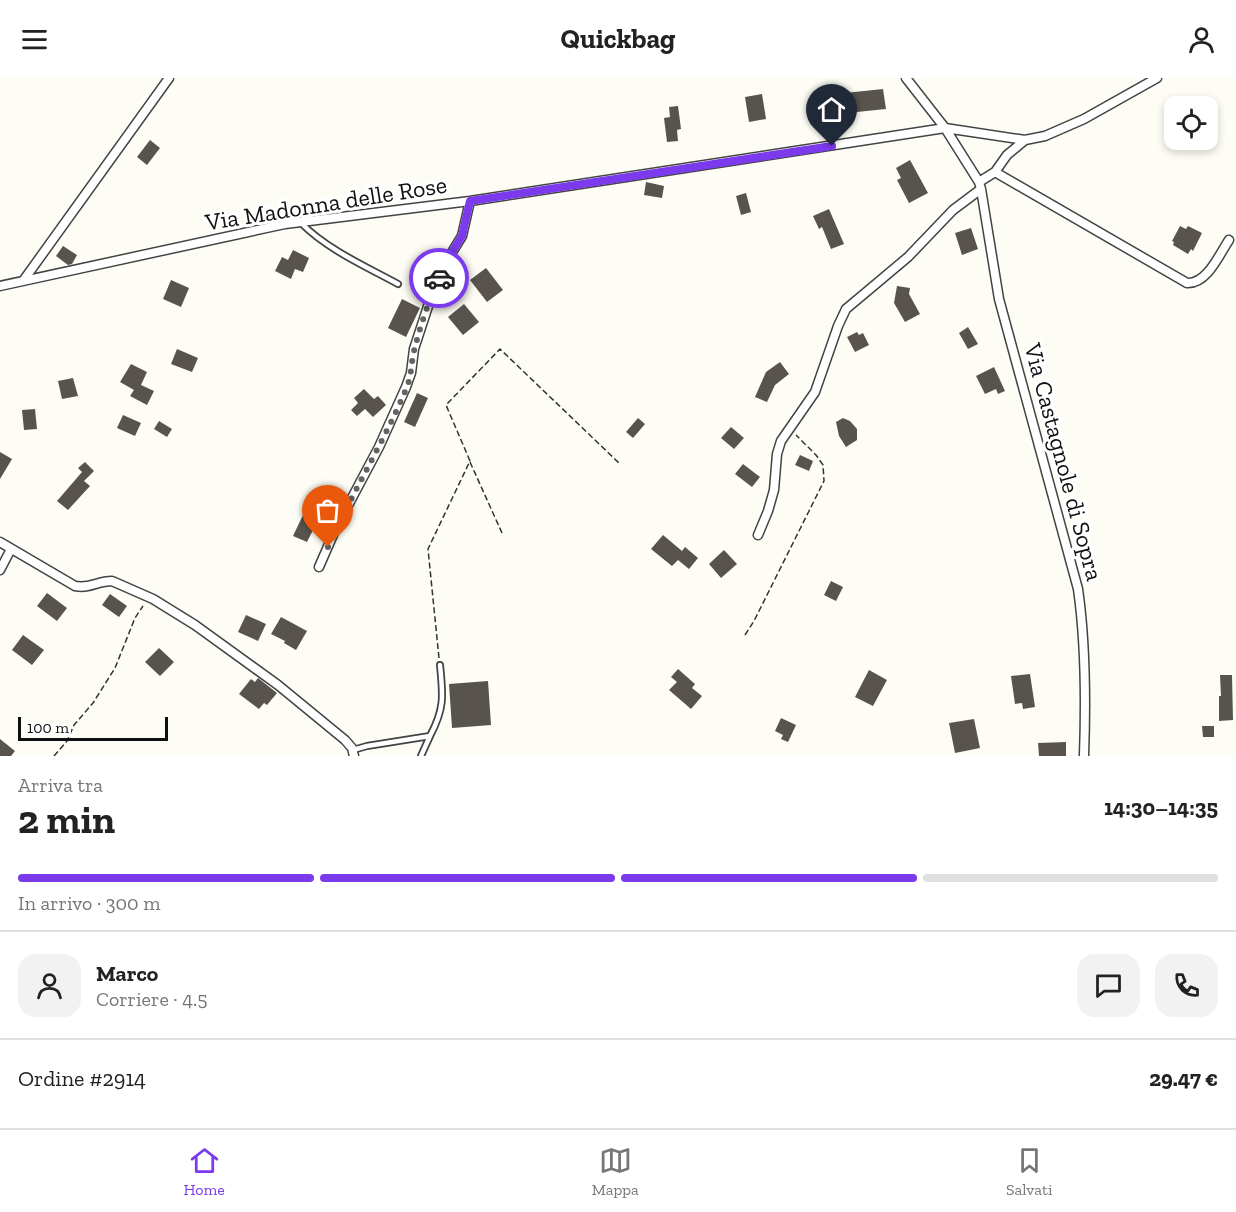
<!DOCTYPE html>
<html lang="it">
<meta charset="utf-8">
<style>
body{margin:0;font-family:"Zilla Slab",serif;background:#f2f2f2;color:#222;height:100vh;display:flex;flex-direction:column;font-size:22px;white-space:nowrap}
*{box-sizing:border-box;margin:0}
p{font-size:20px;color:#767676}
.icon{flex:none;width:33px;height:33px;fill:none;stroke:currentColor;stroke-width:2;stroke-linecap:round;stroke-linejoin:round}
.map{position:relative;height:678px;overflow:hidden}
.panel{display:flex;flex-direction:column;background:#fff;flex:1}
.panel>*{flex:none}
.fabs{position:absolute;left:1164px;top:18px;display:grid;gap:12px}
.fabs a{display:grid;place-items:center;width:54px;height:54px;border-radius:12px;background:#fff;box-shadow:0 3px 9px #0003;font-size:30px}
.scale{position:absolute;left:18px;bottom:15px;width:150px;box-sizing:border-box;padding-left:6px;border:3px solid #101010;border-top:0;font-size:16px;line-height:21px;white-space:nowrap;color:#101010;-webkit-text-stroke:4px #fff;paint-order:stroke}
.pin{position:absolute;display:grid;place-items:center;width:51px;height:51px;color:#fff;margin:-62px -26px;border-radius:50% 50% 50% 0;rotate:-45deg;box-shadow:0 0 6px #0007}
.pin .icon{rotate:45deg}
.courier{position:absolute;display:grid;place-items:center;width:60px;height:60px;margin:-30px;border:4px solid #7c3aed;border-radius:50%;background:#fff;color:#222;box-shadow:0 2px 8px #0007}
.head em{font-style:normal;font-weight:700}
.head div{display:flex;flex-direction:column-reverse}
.head{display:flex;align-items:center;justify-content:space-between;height:102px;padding:0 18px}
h1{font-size:39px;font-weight:700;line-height:45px}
.bar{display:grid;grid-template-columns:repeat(4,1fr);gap:9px 6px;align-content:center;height:72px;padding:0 18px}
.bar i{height:8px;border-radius:4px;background:#e0e0e0}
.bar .active{background:#7c3aed}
.bar p{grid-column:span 4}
.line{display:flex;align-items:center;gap:15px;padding:0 18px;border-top:2px solid #e0e0e0}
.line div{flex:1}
.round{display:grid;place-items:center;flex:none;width:63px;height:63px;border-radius:18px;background:#f2f2f2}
header{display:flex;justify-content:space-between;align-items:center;height:78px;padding:0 18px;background:#fff;font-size:27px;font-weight:700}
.tab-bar{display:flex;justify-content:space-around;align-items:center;height:84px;border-top:2px solid #e0e0e0;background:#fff;font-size:16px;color:#767676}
.tab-bar a{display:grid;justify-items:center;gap:3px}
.tab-bar .active{color:#7c3aed}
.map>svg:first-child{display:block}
.building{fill:#58534e}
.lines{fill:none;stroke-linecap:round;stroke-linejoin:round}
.lane-casing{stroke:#434343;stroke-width:8}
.street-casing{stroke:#434343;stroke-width:11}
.path{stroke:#323232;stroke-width:1.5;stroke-dasharray:6 3;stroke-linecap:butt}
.lane{stroke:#fff;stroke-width:4.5}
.street{stroke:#fff;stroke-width:8}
.done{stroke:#636360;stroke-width:6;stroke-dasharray:0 10.8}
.route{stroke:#7c3aed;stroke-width:8}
.labels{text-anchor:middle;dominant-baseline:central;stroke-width:6;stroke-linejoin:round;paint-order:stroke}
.street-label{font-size:24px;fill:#101010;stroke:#fff}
</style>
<header><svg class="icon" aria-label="menu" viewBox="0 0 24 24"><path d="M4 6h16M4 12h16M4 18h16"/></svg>Quickbag<svg class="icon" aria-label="person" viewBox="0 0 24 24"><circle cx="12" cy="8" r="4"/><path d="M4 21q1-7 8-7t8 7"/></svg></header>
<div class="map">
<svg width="1236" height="678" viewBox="0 0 1236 678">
<rect width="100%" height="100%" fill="#fefdf5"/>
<!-- building -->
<path class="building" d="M883,11L886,31L847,35L845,15Z
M762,16L766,41L749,44L745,19Z
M678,28L681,51L677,52L678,63L667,64L664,40L670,39L669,29Z
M150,62L160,70L147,87L137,79Z
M910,82L928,115L909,125L897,102L901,100L896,90Z
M646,104L664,108L662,120L644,117Z
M746,115L751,134L741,137L736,118Z
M829,131L844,166L831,171L822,149L819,151L813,138Z
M1180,148L1186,151L1188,148L1202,155L1193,173L1191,171L1188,176L1173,167L1174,164L1172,163Z
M971,150L978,171L962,177L955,155Z
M63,168L77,177L72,186L68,187L56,178Z
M293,172L309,180L303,194L295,191L291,201L275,193L282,179L288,182Z
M486,190L503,212L487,224L470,202Z
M171,202L189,210L181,229L163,221Z
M897,208L910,210L909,216L920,236L905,244L894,225Z
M402,221L420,230L406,259L388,250Z
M464,226L479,244L463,257L448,239Z
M968,249L978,266L968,271L959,255Z
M857,254L859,257L863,255L869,267L855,274L847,259Z
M177,271L198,280L192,294L171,286Z
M780,284L789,296L775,307L767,324L755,319L766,294Z
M131,286L147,294L141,307L154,313L147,327L130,318L134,312L120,304Z
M994,289L1005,313L998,316L996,311L985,316L976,298Z
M73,300L78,318L62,321L58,303Z
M364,311L374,321L378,318L386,327L373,339L365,331L357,338L351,332L358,325L354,320Z
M417,315L428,320L415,349L404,344Z
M35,331L37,351L24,352L22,332Z
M123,337L141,345L135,358L117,350Z
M638,340L645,346L633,360L626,354Z
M843,340L850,343L857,351V362L846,369L839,358L836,344Z
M159,343L172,351L167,359L154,351Z
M731,349L744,360L734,371L721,360Z
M0,374L12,381L0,401Z
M800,377L813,383L809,393L795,387Z
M85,384L94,393L84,403L90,408L68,432L57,423L82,394L78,390Z
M743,386L760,399L752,409L735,396Z
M303,437L317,444L307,464L293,458Z
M663,457L682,473L685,469L698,480L689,491L678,482L672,488L651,471Z
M724,472L737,486L721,500L709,486Z
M831,503L843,509L836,523L824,517Z
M47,515L67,530L57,543L37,528Z
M110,516L127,528L119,539L102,527Z
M246,537L266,546L258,563L238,554Z
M281,539L307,553L296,572L284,565L285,563L271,556Z
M23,557L44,572L32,587L12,572Z
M159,570L174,584L160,598L145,584Z
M678,591L695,606L692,610L702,618L691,631L669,612L677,604L671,599Z
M869,592L887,602L873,628L855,619Z
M1030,596L1035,629L1023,631L1022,625L1015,626L1011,598Z
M1220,597H1232L1233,642L1219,643V618H1221Z
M258,600L277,615L267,627L264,625L259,631L239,616L251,601L255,604Z
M488,603L491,647L452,650L449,606Z
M781,640L796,647L788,664L781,661L783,657L775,653Z
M974,641L980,670L955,675L949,645Z
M1202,648H1214V659H1203Z
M0,661L15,673L11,678H0Z
M1066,664V678H1039L1038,665Z"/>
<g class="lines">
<!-- lane casing -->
<g class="lane-casing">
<path id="lane" d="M301,145C328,172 365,188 398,206
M430,658C445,630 443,617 440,587
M353,672L367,668L430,658L421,678"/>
</g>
<!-- street casing -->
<g class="street-casing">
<path id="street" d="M906,0L945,50L979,104L981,111L999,221L1078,511C1086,567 1086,622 1084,678
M995,94L1187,205C1207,206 1219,177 1229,162
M979,104L995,94L1007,77L1025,62
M23,203L169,0
M0,208L285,146L470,123L945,50L1025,62L1045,58L1084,41L1157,0
M758,457L768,433L774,412L777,376L781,363L815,314L838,248L846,231L908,179L953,132L981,111
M0,464L75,508C90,511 97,503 112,503L153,521L195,547L278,607L345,662L352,670L354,678
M319,489L336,450L379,369L406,309L411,295L414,271L432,216L446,184L462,158L470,123
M0,492L11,471"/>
</g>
<!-- path -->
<path class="path" d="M470,384L502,455
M745,557L754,543L824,403L823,387L816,377L796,357
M439,580L428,471L470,383L446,327L500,271L619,385
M54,678L67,663L74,647L93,625L115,590L135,540L143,528"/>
<!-- lane -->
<use href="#lane" class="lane"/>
<!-- street -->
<use href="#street" class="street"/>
</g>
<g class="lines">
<!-- done -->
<path class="done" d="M328,469C352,415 384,364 407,309C412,296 411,283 415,269C421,246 429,222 439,200"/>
<!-- route -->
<path class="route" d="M439,200L446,184L462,158L470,123L832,68"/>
</g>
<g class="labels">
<!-- street labels -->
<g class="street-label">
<text transform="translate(326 125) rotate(-9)">Via Madonna delle Rose</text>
<text transform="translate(1064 384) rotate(75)">Via Castagnole di Sopra</text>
</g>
</g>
</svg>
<div class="fabs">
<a><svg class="icon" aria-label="locate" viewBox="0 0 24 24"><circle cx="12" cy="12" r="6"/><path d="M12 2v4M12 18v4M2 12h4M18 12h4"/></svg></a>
</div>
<div class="scale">100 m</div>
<div class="pin" style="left:328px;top:469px;background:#ea580c"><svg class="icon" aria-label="bag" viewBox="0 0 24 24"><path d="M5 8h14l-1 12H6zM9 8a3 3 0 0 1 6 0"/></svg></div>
<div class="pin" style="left:832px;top:68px;background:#1f2937"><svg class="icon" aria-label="home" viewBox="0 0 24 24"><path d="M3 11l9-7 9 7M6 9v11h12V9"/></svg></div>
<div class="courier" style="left:439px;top:200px"><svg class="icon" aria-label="car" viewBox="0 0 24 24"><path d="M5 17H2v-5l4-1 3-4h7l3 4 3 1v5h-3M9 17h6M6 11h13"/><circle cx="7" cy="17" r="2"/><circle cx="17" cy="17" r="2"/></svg></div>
</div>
<section class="panel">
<div class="head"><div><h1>2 min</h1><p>Arriva tra</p></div><em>14:30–14:35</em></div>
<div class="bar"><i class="active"></i><i class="active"></i><i class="active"></i><i></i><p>In arrivo · 300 m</p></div>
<div class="line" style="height:108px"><a class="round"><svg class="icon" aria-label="person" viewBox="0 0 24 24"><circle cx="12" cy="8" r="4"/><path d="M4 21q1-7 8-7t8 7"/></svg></a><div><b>Marco</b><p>Corriere · 4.5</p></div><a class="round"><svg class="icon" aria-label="chat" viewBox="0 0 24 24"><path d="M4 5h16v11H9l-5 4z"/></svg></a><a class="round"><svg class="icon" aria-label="phone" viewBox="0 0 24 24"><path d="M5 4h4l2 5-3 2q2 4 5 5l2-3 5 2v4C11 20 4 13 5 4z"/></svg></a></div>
<div class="line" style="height:78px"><div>Ordine #2914</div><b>29.47 €</b></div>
</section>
<nav class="tab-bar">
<a class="active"><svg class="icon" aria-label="home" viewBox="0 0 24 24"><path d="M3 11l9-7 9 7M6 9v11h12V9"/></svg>Home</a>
<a><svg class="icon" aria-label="map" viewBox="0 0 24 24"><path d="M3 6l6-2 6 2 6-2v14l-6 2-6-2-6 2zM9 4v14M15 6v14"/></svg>Mappa</a>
<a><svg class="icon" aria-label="saved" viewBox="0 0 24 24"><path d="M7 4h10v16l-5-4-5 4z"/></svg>Salvati</a>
</nav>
